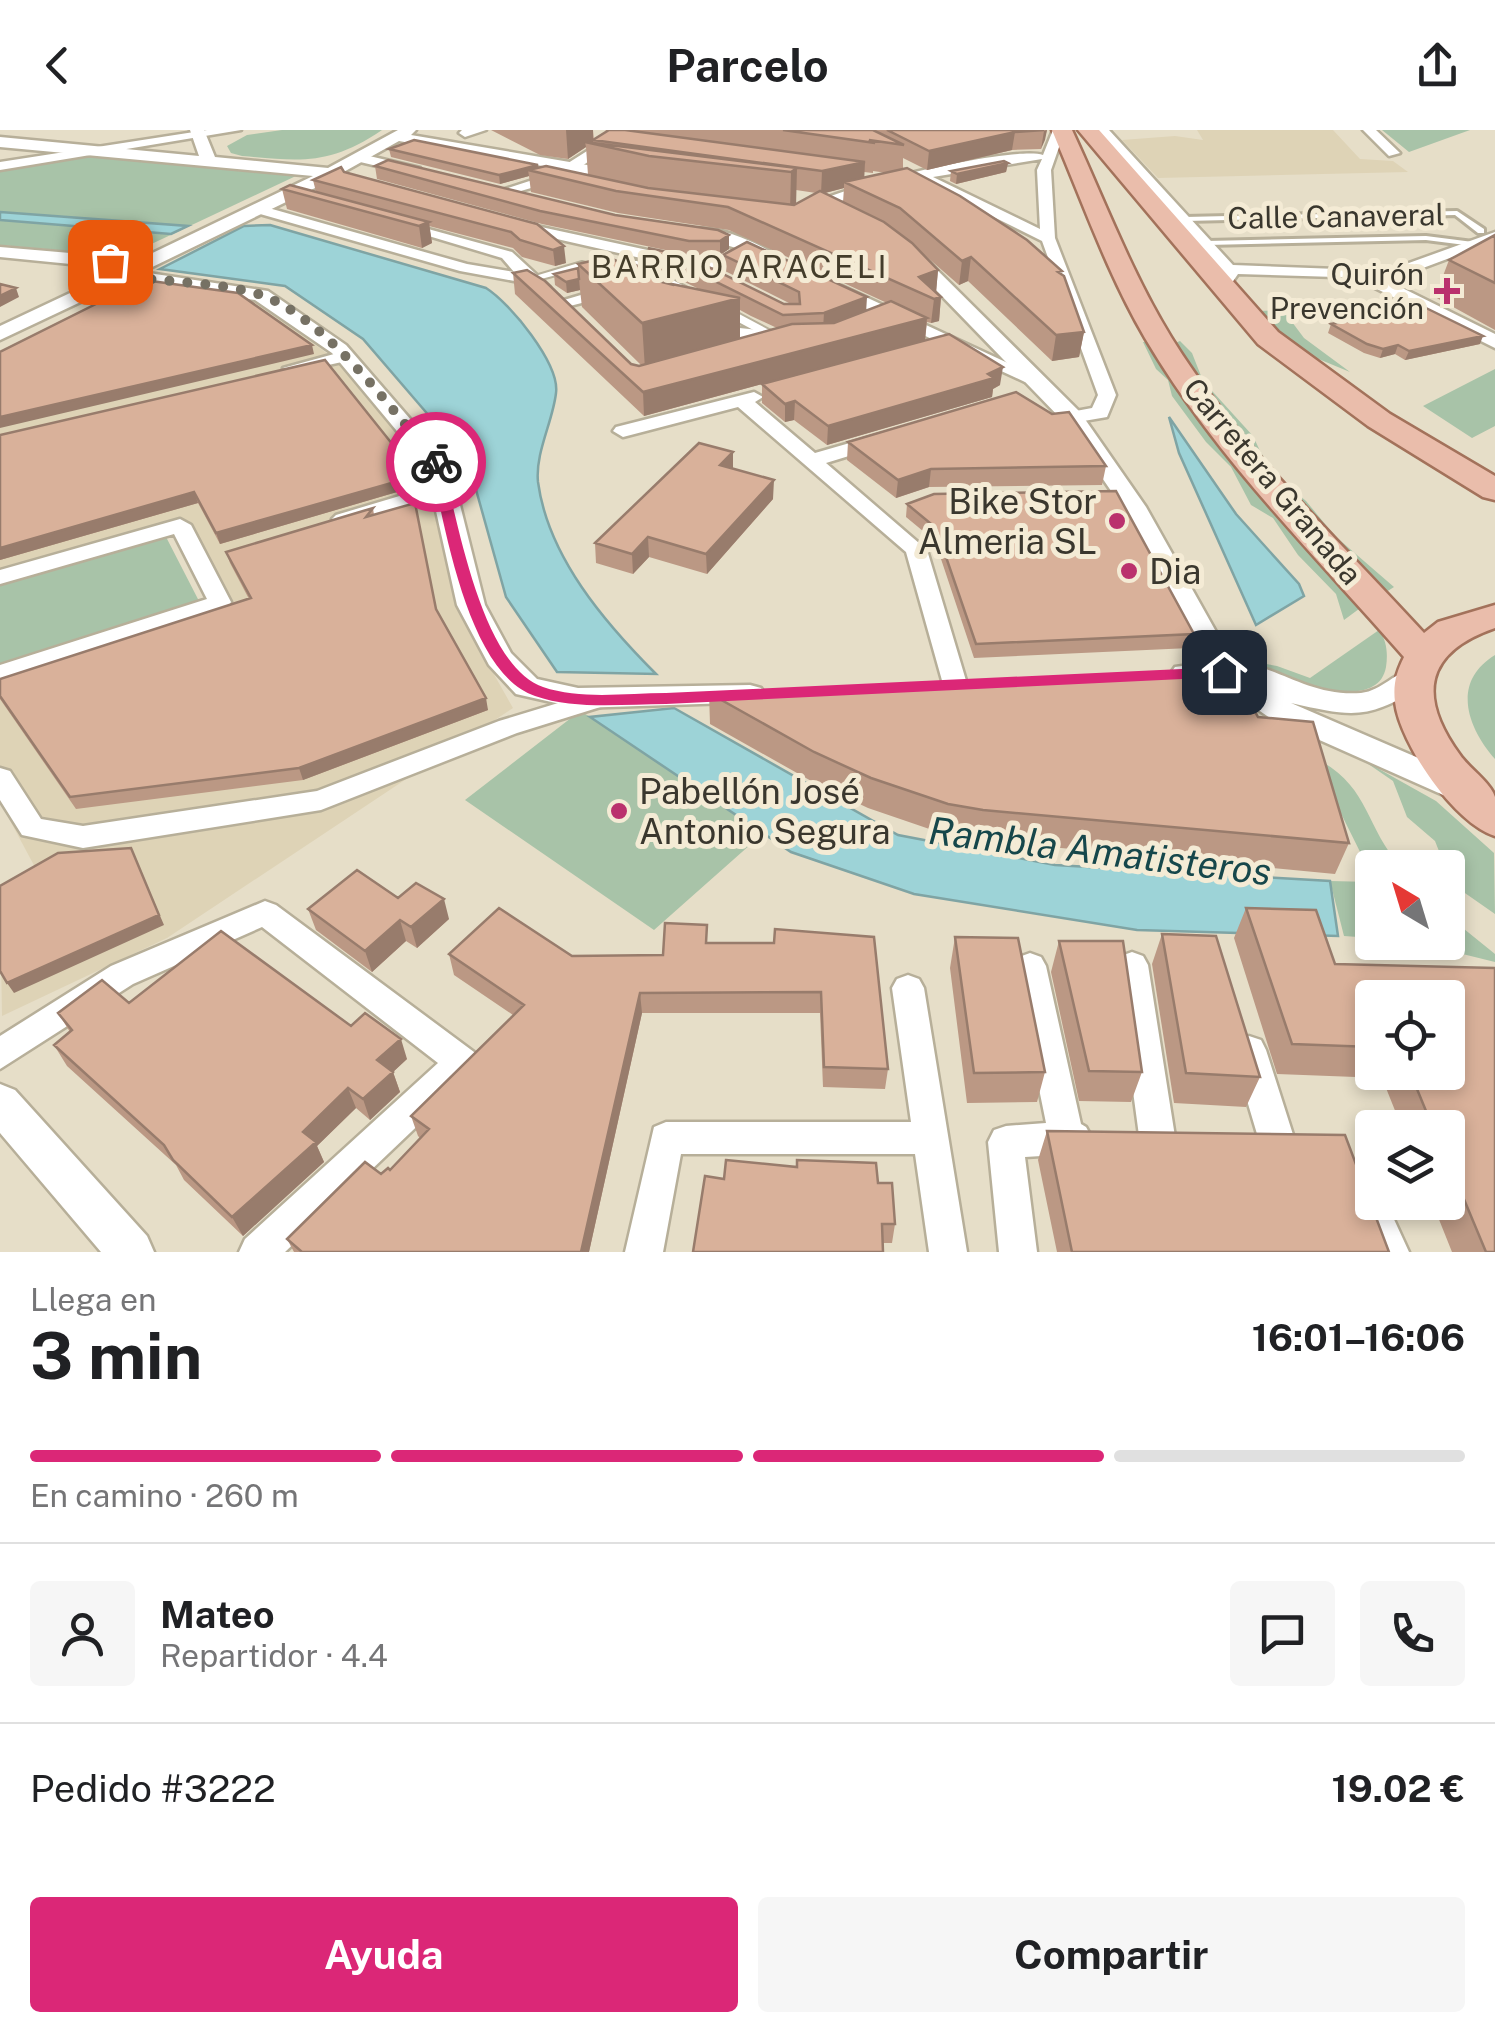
<!DOCTYPE html>
<html lang="es">
<meta charset="utf-8">
<style>
body{margin:0;font-family:"Public Sans",sans-serif;background:#f6f6f6;color:#202124;height:100vh;display:flex;flex-direction:column;font-size:38px;white-space:nowrap}
*{box-sizing:border-box;margin:0}
p{font-size:32px;color:#757577}
.icon{flex:none;width:55px;height:55px;fill:none;stroke:currentColor;stroke-width:2;stroke-linecap:round;stroke-linejoin:round}
.map{position:relative;height:1122px;overflow:hidden}
.sheet{display:flex;flex-direction:column;background:#fff;flex:1}
.sheet>*{flex:none}
.needle{width:65px;rotate:322deg}
.tools{position:absolute;left:1355px;top:720px;display:grid;gap:20px}
.tools a{display:grid;place-items:center;width:110px;height:110px;border-radius:10px;background:#fff;box-shadow:0 5px 15px #0003;font-size:50px}
.pin{position:absolute;display:grid;place-items:center;width:85px;height:85px;color:#fff;margin:-42px;border-radius:20px;box-shadow:0 5px 15px #0006}
.courier{position:absolute;display:grid;place-items:center;width:100px;height:100px;margin:-50px;border:8px solid #db2777;border-radius:50%;background:#fff;color:#222;box-shadow:0 2px 12px #0007}
.summary em{font-style:normal;font-weight:700}
.summary div{display:flex;flex-direction:column-reverse}
.summary{display:flex;align-items:center;justify-content:space-between;height:170px;padding:0 30px}
h1{font-size:65px;font-weight:700;line-height:75px}
.bar{display:grid;grid-template-columns:repeat(4,1fr);gap:15px 10px;align-content:center;height:120px;padding:0 30px}
.bar i{height:12px;border-radius:8px;background:#e0e0e0}
.bar .on{background:#db2777}
.bar p{grid-column:span 4}
.line{display:flex;align-items:center;gap:25px;padding:0 30px;border-top:2px solid #e0e0e0}
.line div{flex:1}
.round{display:grid;place-items:center;flex:none;width:105px;height:105px;border-radius:10px;background:#f6f6f6}
.action{display:flex;gap:20px;margin-top:auto;padding:20px 30px}
.action a{flex:1;height:115px;border-radius:10px;background:#db2777;color:#fff;font-size:40px;font-weight:700;line-height:115px;text-align:center}
.action a+a{background:#f6f6f6;color:#202124}
header{display:flex;justify-content:space-between;align-items:center;height:130px;padding:0 30px;background:#fff;font-size:45px;font-weight:700}
.map>svg:first-child{display:block}
.built{fill:#ded3b6}
.green{fill:#a8c3a8}
.water{fill:#9dd3d7;stroke:#7fa4a4;stroke-width:2.5}
.lines{fill:none;stroke-linecap:round;stroke-linejoin:round}
.service-casing{stroke:#b7af99;stroke-width:6}
.pedestrian-casing{stroke:#b7af99;stroke-width:4}
.minor-casing{stroke:#b7af99;stroke-width:5}
.tertiary-casing{stroke:#b7af99;stroke-width:5}
.primary-casing{stroke:#a3725b;stroke-width:5}
.service{fill:#fff;fill-rule:evenodd}
.pedestrian{fill:#fff;fill-rule:evenodd}
.minor{fill:#fff;fill-rule:evenodd}
.tertiary{fill:#fff;fill-rule:evenodd}
.primary{fill:#eabdab;fill-rule:evenodd}
.wall{fill:#bb9884;fill-rule:evenodd}
.shaded-wall{fill:#987c6c}
.building{fill:#d9b19a;stroke:#987c6c;stroke-width:2.5}
.route{fill:#db2777}
.done{stroke:#767164;stroke-width:10;stroke-dasharray:0 18}
.poi-dot{fill:#ba316d;stroke:#f4ebd5;stroke-width:4}
.labels{text-anchor:middle;dominant-baseline:central;stroke-width:10;stroke-linejoin:round;paint-order:stroke}
.far-street-label{font-size:30px;fill:#3a372e;stroke:#f4ebd5}
.far-poi-label{font-size:30px;fill:#3a372e;stroke:#f4ebd5;text-anchor:end}
.far-neighbourhood-label{font-size:32px;letter-spacing:2.5px;fill:#443d2b;stroke:#f4ebd5}
.poi-label{font-size:35px;fill:#3a372e;stroke:#f4ebd5;text-anchor:start}
.water-label{font-size:38px;font-style:italic;fill:#16474b;stroke:#f4ebd5}
</style>
<header><svg class="icon" aria-label="back" viewBox="0 0 24 24"><path d="M15 5l-7 7 7 7"/></svg>Parcelo<svg class="icon" aria-label="share" viewBox="0 0 24 24"><path d="M12 15V3M7 8l5-5 5 5M5 13v7h14v-7"/></svg></header>
<div class="map">
<svg width="1495" height="1122" viewBox="0 0 1495 1122">
<rect width="100%" height="100%" fill="#e6dec8"/>
<!-- built -->
<path class="built" d="M1197,0H1333L1360,29L1393,31L1408,42L1158,48L1122,10L1175,6L1203,10Z
M154,154L251,168L343,235L429,339L461,486L513,578L167,808L2,886L0,761L36,739L0,672V542L220,468L187,390L0,445V231Z"/>
<!-- green -->
<path class="green" d="M282,0H382C329,36 301,31 242,26L231,23L227,16L247,5Z
M1382,0H1470L1409,22Z
M81,25L298,45L126,126L0,115V41Z
M1283,180L1304,208L1350,242L1287,216L1259,181Z
M1180,211L1192,223L1203,251L1253,306L1261,323L1286,354L1306,371L1335,406L1394,457L1383,464L1246,312L1175,213Z
M1143,212H1149C1206,309 1282,398 1363,476L1344,490L1336,464L1298,425L1273,388L1251,375L1231,337L1206,312L1172,266L1168,250L1156,239Z
M1495,239V296L1472,308L1423,276Z
M165,405L200,473L0,535V452Z
M1379,500C1387,511 1388,524 1386,537C1377,590 1264,544 1238,529L1277,536L1310,548Z
M1495,525V629C1467,597 1451,552 1495,525Z
M580,581L776,692L654,800L465,670Z
M1313,627C1370,654 1364,696 1401,737L1372,738V746Z
M1361,629L1436,671L1494,723L1495,784L1452,754L1435,711L1407,687L1393,651Z
M1330,751L1372,752V808L1344,806Z
M1448,786L1495,824V832L1418,813L1448,812Z"/>
<!-- water -->
<path class="water" d="M0,82L188,96L171,104L0,90Z
M270,95L486,158C510,173 560,234 556,263C553,291 535,323 538,352C548,427 605,493 656,544L557,542L506,467L468,331L363,209L285,156L160,139L244,96Z
M1169,287L1236,384L1299,454L1304,466L1256,495L1179,323Z
M674,578L898,705L1055,735L1330,751L1338,806L1137,800L914,764L791,722L590,587Z"/>
<g class="lines">
<!-- service casing -->
<g class="service-casing">
<path id="service" d="M1457,81L1484,99V103H1478L1455,85L1185,91L1181,89L1185,87Z
M1426,106L1473,112L1477,114L1473,116L1426,110L1207,115L1203,113L1207,111Z"/>
</g>
<!-- pedestrian casing -->
<g class="pedestrian-casing">
<path id="pedestrian" d="M629,131H637L701,165L691,167L629,135Z
M582,132L586,133V137L530,152L525,149Z
M718,177H726L782,207L772,210L718,181Z"/>
</g>
<!-- minor casing -->
<g class="minor-casing">
<path id="minor" d="M207,0H241L0,40V32Z
M462,0H486L465,7L459,3Z
M1053,0H1065L1051,40L1055,108L1116,265L1107,287L1072,293L1063,287L1065,283L1092,278L1098,265L1042,111L919,50L851,67L811,84L799,81C825,59 1013,15 1043,25ZM1042,29L1037,40L1040,99L933,47Z
M1096,0H1109L1233,135L1364,140L1369,142L1370,147L1495,102V111L1375,156L1369,154V148L1238,144L1227,160H1215L1213,157L1223,146L1222,140Z
M1363,0H1376L1400,23L1389,26Z
M606,9L616,12L575,41H565V35Z
M361,24L420,38L422,41L415,45L356,31V25Z
M548,45L569,52L562,56L548,53L500,67L493,63Z
M258,75L467,134L514,142L502,128L392,95L399,91L512,122L550,157L542,162L525,153L460,141L253,82L251,79Z
M518,92L689,129H721L736,118L693,105V99C721,96 759,112 781,129L773,134L748,123L730,136L689,139L513,99V93Z
M611,156L619,161L617,164L562,178L554,173Z
M830,156H842L1040,248L1031,253L1025,252L830,162Z
M710,195L789,203L797,208L789,213L704,204V196Z
M345,221L354,226L351,230L292,243L283,238Z
M754,262L763,267L755,272L815,323L881,304L888,306V314L826,333L927,420L967,554L964,560L955,562L943,554L906,422L738,277L623,307L613,301L616,297Z
M443,353L450,355V363L343,395L332,389L336,385Z
M180,389L191,395L231,472L228,477L0,551V535L207,469L174,404L0,454V440Z
M601,560L614,568L610,574L517,603L321,680L83,718L22,705L0,670V638L10,641L41,689L83,696L317,661L499,591Z
M265,771L276,775L474,922L479,932L474,942L285,1122H239L245,1109L438,933L262,797L133,854L0,939V906L111,836Z
M1132,822L1143,826L1148,835L1176,1013L1170,1025L1158,1029L1146,1025L1140,1013L1116,835L1121,826Z
M1030,823L1041,827L1046,836L1081,994L1086,997L1092,1008L1086,1019L1074,1024L1025,1027L1037,1122H999L988,1012L994,1000L1006,996L1046,993L1014,836L1019,827Z
M908,845L919,849L924,858L967,1122H929L915,1024H681L663,1122H625L654,997L666,992H911L892,858L897,849Z
M1249,906L1261,910L1266,920L1296,1014L1290,1026L1278,1030L1266,1026L1260,1014L1232,920L1237,910Z
M1371,1063L1372,1072H1386L1409,1122H1371L1353,1081L1358,1068Z"/>
</g>
<!-- tertiary casing -->
<g class="tertiary-casing">
<path id="tertiary" d="M190,0H204L215,27L328,38L398,0H416L411,5L634,43L636,46L628,51L399,11L315,58L142,142L268,161L346,215L450,335L485,475L511,523L537,549L578,558L750,555L761,558L765,565L761,572L578,578L516,564L489,535L457,475L426,336L332,223L255,170L125,151L0,210V196L121,139L0,127V117L140,129L313,46L0,17V7L199,26Z
M909,117L915,118L1080,282L1146,377L1233,532C1276,534 1308,567 1361,563C1385,561 1399,534 1425,541L1430,548L1425,555C1367,589 1357,588 1291,573L1474,652L1478,660L1474,668L1462,672L1450,668L1270,588L1218,552L1175,551L1170,544L1175,537L1205,533L1122,377L1064,292L903,126V118Z
M1364,139L1495,204V218L1357,149V141Z
M0,954L15,960L147,1106L154,1122H101L0,1003Z"/>
</g>
<!-- primary casing -->
<g class="primary-casing">
<path id="primary" d="M1052,0H1072C1104,69 1131,142 1171,207C1240,318 1337,408 1424,503L1438,492L1495,475V498C1425,522 1417,566 1460,625C1468,637 1491,653 1495,667C1495,678 1495,695 1495,706C1455,694 1400,614 1395,572C1393,555 1396,543 1404,527C1314,424 1215,327 1145,208C1107,143 1082,70 1052,0Z
M1078,0H1099L1278,202L1390,284L1495,346V370L1483,367L1368,296L1258,214Z"/>
</g>
<!-- service -->
<use href="#service" class="service"/>
<!-- pedestrian -->
<use href="#pedestrian" class="pedestrian"/>
<!-- minor -->
<use href="#minor" class="minor"/>
<!-- tertiary -->
<use href="#tertiary" class="tertiary"/>
<!-- primary -->
<use href="#primary" class="primary"/>
</g>
<!-- wall -->
<path class="wall" d="M491,0H593L594,10L607,1L605,0H1047L1041,19L1012,20L927,40L903,28V39L1061,144L1084,202L1079,227L1052,231L968,151L959,155L912,114L938,140L936,162L941,167L939,191L931,193L927,192L925,210L644,286L515,164L513,143L631,234L639,236L641,235L582,177L580,160L567,163L555,155L554,144L578,138V134L634,139L674,155L701,160L648,134V118L784,174H791L723,140V125L867,181L887,173L729,100L618,83L531,62L529,46L500,54L391,27L389,19L588,45L586,17L568,29L540,25ZM873,41L887,43L864,48V42L873,43ZM844,58L843,72L825,63ZM796,60L816,63L796,74ZM740,180L751,186L777,198L740,208Z
M1008,33L1006,42L956,54L950,51L951,41Z
M375,36L615,85L729,105V119L720,125H689L542,94L377,49Z
M344,42L537,94L566,133L555,136L522,127L513,118L429,96L432,113L422,118L287,79L282,59L316,62L313,50Z
M1495,105V200L1435,167L1449,130Z
M1331,194L1480,214L1405,230L1395,224L1380,228L1364,223L1328,203Z
M762,254L1000,255L993,259L992,267L827,315L794,290L785,292L762,273Z
M0,305L411,345L397,362L220,414L198,373L0,430Z
M848,312L1106,336L1102,355L929,357L896,368L847,330Z
M733,339L773,369L707,444L649,427L633,444L596,433L595,413Z
M907,374L1194,504L1190,518L974,528L935,411L906,387Z
M373,378L374,385L436,479L488,580L303,650L76,679L0,569V549L249,469L230,433L226,422Z
M1234,556L1349,713L1335,744L977,710L944,704L868,678L813,652L710,594L709,563Z
M398,768L449,789L417,818L406,811L372,842L316,800L308,779Z
M1246,778L1335,834L1495,838V1122H1452L1432,1072H1448V998H1402L1382,948L1277,944L1234,808ZM1372,868L1448,942H1372Z
M775,799L888,939L885,959L823,957L820,883H642L589,1122H294L287,1109L381,1044L390,1040L420,1008L418,1006L411,986L513,885L454,845L449,824L572,826L663,825L708,813H774Z
M1162,804L1260,947L1246,977L1174,973L1152,834Z
M955,807L1045,942L1037,972L967,973L950,838Z
M1059,811L1142,942L1131,972L1079,971L1051,842Z
M129,873L351,896L407,929L393,942L400,962L370,990L356,978L317,1016L324,1032L243,1106L184,1050L176,1035L67,936L54,915L70,902L58,883Z
M1047,1001L1389,1122H1057L1038,1030Z
M724,1049L878,1053L895,1094L892,1113H882Z"/>
<!-- shaded-wall -->
<path class="shaded-wall" d="M566,0H593V13L585,12L586,17L568,29Z
M1047,0L1045,10L1041,19L1044,1Z
M1015,2L1012,20L927,40L929,21Z
M865,32L864,54L844,52V58L821,64L822,41Z
M1008,33L1006,42L956,54L957,44Z
M538,35L539,43L528,40L529,46L500,54L499,45Z
M797,38L796,77L790,81L791,42Z
M429,92L432,113L422,118L419,96Z
M729,105V119L720,125V111Z
M564,116L566,133L555,136L553,120Z
M971,127L968,151L959,155L962,131Z
M938,140L936,163L919,147Z
M579,149L580,160L567,163L566,152Z
M16,158L19,167L0,177V166Z
M867,167L866,183L823,199L824,183Z
M941,167L939,191L931,193L934,169Z
M740,168V213L645,239L642,193Z
M927,188L925,210L644,286L643,262Z
M1084,202L1079,227L1052,231L1056,205Z
M1483,206L1480,214L1405,230L1409,221Z
M312,215L314,224L0,298V287Z
M1398,215L1395,224L1380,228L1383,219Z
M1003,237L1000,255L993,259L992,267L827,315L828,296L988,244Z
M795,271L794,290L785,292V274Z
M733,322V341L720,335Z
M409,335L411,345L397,362L220,414L216,403Z
M931,339L929,357L896,368L898,350Z
M774,350L773,369L707,444L706,424Z
M194,362L198,373L0,430V418Z
M648,407L649,427L633,444L632,424Z
M486,568L488,580L303,650L299,638Z
M131,718L164,795L14,863L7,853Z
M444,769L449,789L417,818L411,797Z
M400,790L406,811L372,842L365,821Z
M640,863L642,883L589,1122H581Z
M401,909L407,929L393,942L400,962L370,990L363,969L377,930Z
M348,958L356,978L317,1016L324,1032L243,1106L232,1087L303,1002Z"/>
<!-- building -->
<path class="building" d="M609,0H625L865,32L822,41L593,10Z
M783,0H873L904,15L869,10L875,13Z
M887,0H1044L1015,2L929,21Z
M414,10L538,35L499,45L389,19Z
M585,12L797,38L791,42L649,26Z
M388,30L615,85L718,100L729,105L720,111H689L540,81L375,36Z
M1004,31L1008,33L957,44L951,41Z
M546,36L648,58L794,75L820,61L884,92L912,113L938,140L919,147L941,167L934,169L728,77L616,61L528,40Z
M341,37L344,42L537,94L564,116L553,120L520,110L511,102L313,50Z
M907,38L960,66L1027,110L1062,141L1058,142L1064,146L1084,202L1056,205L971,127L962,131L900,78L844,52Z
M290,55L429,92L419,96L282,59Z
M1495,105V153L1449,130Z
M747,112L867,167L824,183L783,185L648,118L686,126L784,174H800L799,162L723,125Z
M608,127L662,152L740,168L642,193L578,134Z
M636,135L674,155L662,152L634,139Z
M578,138L579,149L566,152L554,144Z
M527,140L545,151L631,234L639,236L792,194L834,193L891,171L927,188L643,262L513,143Z
M144,150L238,163L312,215L0,287V222Z
M0,154L16,158L0,166Z
M1426,178L1483,206L1409,221L1398,215L1383,219L1367,214L1331,194Z
M949,204L1003,237L988,244L994,248L828,296L795,271L785,274L762,254Z
M325,230L409,335L395,352L216,403L194,362L0,418V305Z
M1016,262L1052,284L1069,282L1106,336L931,339L898,350L848,312Z
M699,313L733,322L720,335L774,350L706,424L648,407L632,424L595,413Z
M1116,361L1194,504L976,514L936,398L907,374L934,364Z
M415,373L436,479L486,568L299,638L70,667L0,566V549L251,468L226,422L373,378L366,387Z
M1226,540L1234,556H1241L1258,587L1313,592L1349,713L983,680L948,674L871,648L814,622L709,563Z
M131,718L159,785L7,853L0,841V756L58,723Z
M357,740L398,768L416,753L444,769L411,797L400,790L365,821L308,779Z
M499,778L572,826L663,825L665,793L707,795L706,813H774L775,799L874,807L888,939L824,937L821,862L640,863L581,1122H302L287,1109L365,1032L381,1044L388,1038L390,1040L429,999L411,986L524,875L449,824Z
M1246,778L1316,780L1335,834L1495,838V1122H1486L1448,1031V998H1433L1410,942H1448V868H1372V917L1292,914Z
M221,801L351,896L365,883L401,909L377,930L393,942L363,969L348,958L303,1002L316,1012L232,1087L173,1030L164,1015L54,915L72,900L58,883L102,850L129,873Z
M1162,804L1216,806L1260,947L1186,943Z
M955,807L1018,808L1045,942L974,943Z
M1059,811H1123L1142,942L1089,941Z
M1047,1001L1345,1005L1389,1122H1072Z
M726,1030L797,1037V1030L876,1033L878,1053H892L895,1094H882L883,1122H693L705,1046L724,1049Z"/>
<!-- route -->
<path class="route" d="M436,328L442,332C458,390 481,536 543,557C581,570 627,563 666,563L1224,537L1232,542L1224,547L666,574C624,574 575,580 535,566C467,543 445,394 430,332Z"/>
<g class="lines">
<!-- done -->
<path class="done" d="M110,132L143,135L120,145C165,153 215,151 258,164C324,185 392,280 436,332"/>
</g>
<!-- markers -->
<g class="poi-dot">
<path d="M1442 146h10v10h10v10h-10v10h-10v-10h-10v-10h10z"/>
<circle cx="1117" cy="391" r="10"/>
<circle cx="1129" cy="441" r="10"/>
<circle cx="619" cy="681" r="10"/>
</g>
<g class="labels">
<!-- far-street labels -->
<g class="far-street-label">
<text transform="translate(1336 86) rotate(-1)">Calle Canaveral</text>
<text transform="translate(1273 351) rotate(50)">Carretera Granada</text>
</g>
<!-- far-poi labels -->
<g class="far-poi-label">
<text x="1424" y="144">Quirón<tspan x="1424" dy="34">Prevención</tspan></text>
</g>
<!-- far-neighbourhood labels -->
<g class="far-neighbourhood-label">
<text x="740" y="136">BARRIO ARACELI</text>
</g>
<!-- poi labels -->
<g class="poi-label">
<text x="1097" y="371" text-anchor="end">Bike Stor<tspan x="1097" dy="40">Almeria SL</tspan></text>
<text x="1149" y="441">Dia</text>
<text x="639" y="661">Pabellón José<tspan x="639" dy="40">Antonio Segura</tspan></text>
</g>
<!-- water labels -->
<g class="water-label">
<text transform="translate(1100 721) rotate(7)">Rambla Amatisteros</text>
</g>
</g>
</svg>
<div class="tools">
<a><svg class="needle" viewBox="-14 -14 28 28"><path d="M0-13l5 13h-10z" fill="#e53935"/><path d="M0 13l5-13h-10z" fill="#757577"/></svg></a>
<a><svg class="icon" aria-label="locate" viewBox="0 0 24 24"><circle cx="12" cy="12" r="6"/><path d="M12 2v4M12 18v4M2 12h4M18 12h4"/></svg></a>
<a><svg class="icon" aria-label="layers" viewBox="0 0 24 24"><path d="M12 4l9 5-9 5-9-5zM3 14l9 5 9-5"/></svg></a>
</div>
<div class="pin" style="left:110px;top:132px;background:#ea580c"><svg class="icon" aria-label="bag" viewBox="0 0 24 24"><path d="M5 8h14l-1 12H6zM9 8a3 3 0 0 1 6 0"/></svg></div>
<div class="pin" style="left:1224px;top:542px;background:#1f2937"><svg class="icon" aria-label="home" viewBox="0 0 24 24"><path d="M3 11l9-7 9 7M6 9v11h12V9"/></svg></div>
<div class="courier" style="left:436px;top:332px"><svg class="icon" aria-label="bike" viewBox="0 0 24 24"><circle cx="6" cy="16" r="4"/><circle cx="18" cy="16" r="4"/><path d="M6 16l4-8h5l3 8M10 8l3 8H6M13 5h3"/></svg></div>
</div>
<section class="sheet">
<div class="summary"><div><h1>3 min</h1><p>Llega en</p></div><em>16:01–16:06</em></div>
<div class="bar"><i class="on"></i><i class="on"></i><i class="on"></i><i></i><p>En camino · 260 m</p></div>
<div class="line" style="height:180px"><a class="round"><svg class="icon" aria-label="person" viewBox="0 0 24 24"><circle cx="12" cy="8" r="4"/><path d="M4 21q1-7 8-7t8 7"/></svg></a><div><b>Mateo</b><p>Repartidor · 4.4</p></div><a class="round"><svg class="icon" aria-label="chat" viewBox="0 0 24 24"><path d="M4 5h16v11H9l-5 4z"/></svg></a><a class="round"><svg class="icon" aria-label="phone" viewBox="0 0 24 24"><path d="M5 4h4l2 5-3 2q2 4 5 5l2-3 5 2v4C11 20 4 13 5 4z"/></svg></a></div>
<div class="line" style="height:130px"><div>Pedido #3222</div><b>19.02 €</b></div>
<div class="action"><a>Ayuda</a><a>Compartir</a></div>
</section>
